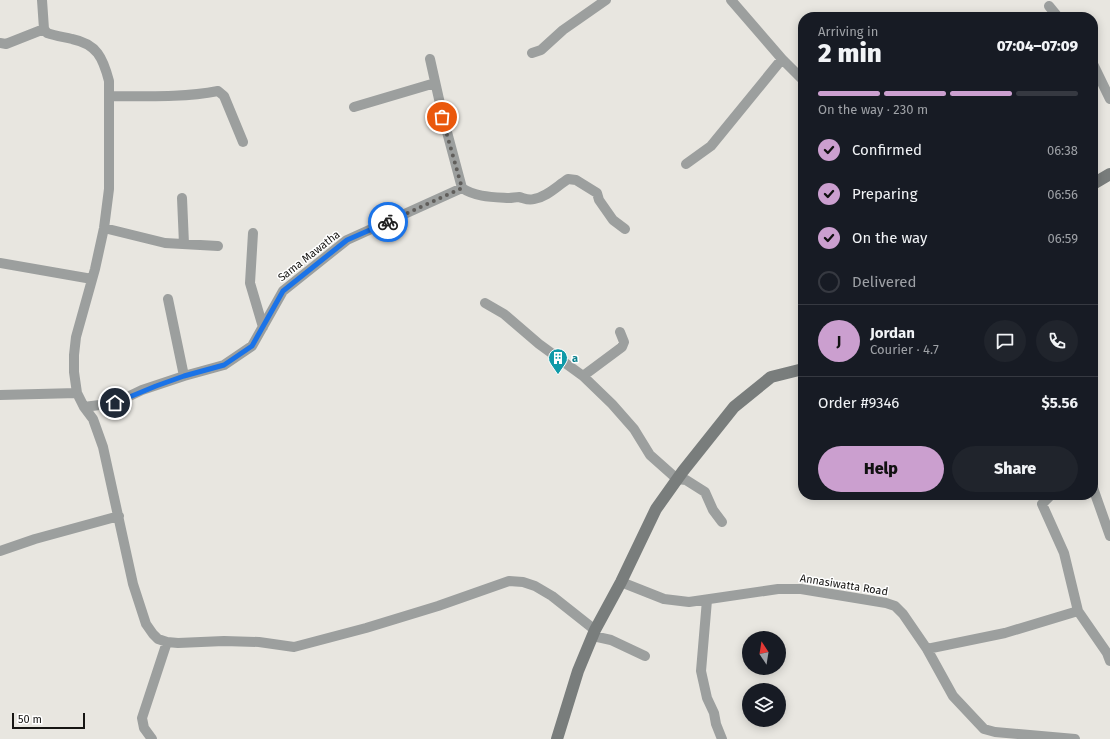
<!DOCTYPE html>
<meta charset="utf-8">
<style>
body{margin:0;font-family:"Fira Sans",sans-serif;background:#20242c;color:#f1f3f6;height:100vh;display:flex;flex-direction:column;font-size:15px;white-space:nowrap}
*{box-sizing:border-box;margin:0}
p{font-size:13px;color:#9ea1a6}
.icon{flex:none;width:22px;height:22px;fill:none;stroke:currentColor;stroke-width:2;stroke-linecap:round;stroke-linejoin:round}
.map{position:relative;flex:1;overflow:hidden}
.details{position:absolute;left:798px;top:12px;width:300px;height:488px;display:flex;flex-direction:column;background:#171b24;border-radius:16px;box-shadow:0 2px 10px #0003}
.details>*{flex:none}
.needle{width:26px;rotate:348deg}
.tools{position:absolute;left:742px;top:631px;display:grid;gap:8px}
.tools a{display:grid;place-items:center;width:44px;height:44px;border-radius:50%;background:#171b24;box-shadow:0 2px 10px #0003;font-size:20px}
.scale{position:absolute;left:12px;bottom:10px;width:73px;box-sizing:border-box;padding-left:4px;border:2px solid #161513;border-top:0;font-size:11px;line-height:14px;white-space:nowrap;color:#161513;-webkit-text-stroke:3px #fff;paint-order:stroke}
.pin{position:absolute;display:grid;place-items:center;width:34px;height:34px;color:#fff;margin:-17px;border:2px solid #fff;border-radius:50%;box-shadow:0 1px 4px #0007}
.courier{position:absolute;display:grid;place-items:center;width:40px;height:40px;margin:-20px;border:3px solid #1a73e8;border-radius:50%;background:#fff;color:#222;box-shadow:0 1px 5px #0007}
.head em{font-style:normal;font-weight:800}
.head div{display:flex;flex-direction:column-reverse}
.head{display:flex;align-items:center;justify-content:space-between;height:68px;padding:0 20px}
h1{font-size:26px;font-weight:800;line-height:30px}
.bar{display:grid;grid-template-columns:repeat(4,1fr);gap:6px 4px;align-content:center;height:48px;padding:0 20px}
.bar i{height:5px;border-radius:3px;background:#363941}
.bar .current{background:#cb9fcf}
.bar p{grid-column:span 4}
.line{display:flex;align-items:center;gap:10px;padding:0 20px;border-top:1px solid #363941}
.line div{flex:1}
.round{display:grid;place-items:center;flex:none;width:42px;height:42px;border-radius:21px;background:#20242c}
ol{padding:0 20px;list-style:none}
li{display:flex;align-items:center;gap:12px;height:44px}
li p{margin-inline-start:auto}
li .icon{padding:4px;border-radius:50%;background:#cb9fcf;color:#111;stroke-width:4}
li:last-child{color:#9ea1a6}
li i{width:22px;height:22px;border:2px solid #363941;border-radius:50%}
.button{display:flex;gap:8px;margin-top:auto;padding:8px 20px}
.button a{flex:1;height:46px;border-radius:24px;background:#cb9fcf;color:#111;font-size:16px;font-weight:800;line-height:46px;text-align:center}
.button a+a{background:#20242c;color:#f1f3f6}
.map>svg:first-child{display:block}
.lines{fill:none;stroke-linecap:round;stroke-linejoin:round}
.street{stroke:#9c9f9e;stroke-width:10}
.secondary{stroke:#797d7c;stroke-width:12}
.done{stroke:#605e5b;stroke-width:4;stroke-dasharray:0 7.2}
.route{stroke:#1a73e8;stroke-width:5}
.labels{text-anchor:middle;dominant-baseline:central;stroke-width:3;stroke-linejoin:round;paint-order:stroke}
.street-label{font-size:11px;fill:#161513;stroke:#fff}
.culture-label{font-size:11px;font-weight:bold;fill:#0d838f;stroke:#fff;text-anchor:start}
</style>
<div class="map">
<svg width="1110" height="739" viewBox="0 0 1110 739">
<rect width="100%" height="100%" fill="#e8e6e0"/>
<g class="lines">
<!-- street -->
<path class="street" d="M42,0L44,29L47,33C56,36 64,37 72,39C97,44 103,58 109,81V189L104,228L95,269L76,337L74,355V372L77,393L84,407L93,419L103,447L133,584L146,624L153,634L158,639L167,642L178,643L224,641L259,642L294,647L366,628L438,606L509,581L523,582L535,586L552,596L595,630
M731,0L782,59L803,80
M1049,6L1058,17
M0,43L6,44L44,29
M532,53L541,50L563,30L606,0
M430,59L443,117L462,188C475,197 493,197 509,198C512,198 516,197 519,197C524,198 528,201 534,199C547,197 557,186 568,179L576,180L597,193L599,200L613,220L625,229
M1093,64L1110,99
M109,96C146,96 182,98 218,91L224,96L243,142
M354,107L435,83
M686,164L711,146L782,59
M182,198L184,244
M104,228L165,243L218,246
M253,233L250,283L263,327
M0,263L92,279
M168,299L184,376
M485,303L504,314L539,344L583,376L612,404L634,429L650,455L677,479L686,480L705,492L713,510L722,522
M583,376L622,347L624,342L620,332
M0,395L77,393
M84,407L115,403L142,390L184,376L224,365L252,346L283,291L347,240L462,188
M1093,488L1110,536
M1051,495L1042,504L1064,553L1078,611L1107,653L1110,661
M0,551L35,539L119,516
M621,582L664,599L689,602L778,589H801L886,603L895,606L903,614L927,649L953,696L984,729L995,732L1075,739
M707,600L701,671L707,698L714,713L716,724L722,739
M593,636L611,640L645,656
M927,649L1005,633L1078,611
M152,739L144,728L142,718L167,642"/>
<!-- secondary -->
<path class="secondary" d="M1093,184L1110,174
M557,739L578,671L595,630L621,582L656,509L683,471L734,407L771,377L803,369"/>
</g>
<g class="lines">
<!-- done -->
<path class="done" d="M388,222L462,188L442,117"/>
<!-- route -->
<path class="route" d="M115,403L156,386L184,376L224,365L252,346L283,291L347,240L388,222"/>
</g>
<!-- icons -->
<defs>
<g id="building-pin" transform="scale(1)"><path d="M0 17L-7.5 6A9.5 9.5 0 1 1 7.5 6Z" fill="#0f9aa8" stroke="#fff"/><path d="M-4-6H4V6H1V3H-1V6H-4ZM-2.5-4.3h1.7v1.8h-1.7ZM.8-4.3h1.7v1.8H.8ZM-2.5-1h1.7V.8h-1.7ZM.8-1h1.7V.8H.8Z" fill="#fff"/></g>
</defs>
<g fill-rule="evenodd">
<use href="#building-pin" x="558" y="358"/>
</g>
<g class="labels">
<!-- street labels -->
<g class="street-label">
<text transform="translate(309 256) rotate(-38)">Sama Mawatha</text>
<text transform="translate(844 585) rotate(9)">Annasiwatta Road</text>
</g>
<!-- culture labels -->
<g class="culture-label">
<text x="572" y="358">a</text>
</g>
</g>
</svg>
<div class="tools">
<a><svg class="needle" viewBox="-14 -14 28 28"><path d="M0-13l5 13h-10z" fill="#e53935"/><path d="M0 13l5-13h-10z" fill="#9ea1a6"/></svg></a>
<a><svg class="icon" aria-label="layers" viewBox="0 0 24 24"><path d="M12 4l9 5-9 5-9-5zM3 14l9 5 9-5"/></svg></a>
</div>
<div class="scale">50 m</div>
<div class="pin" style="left:442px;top:117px;background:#ea580c"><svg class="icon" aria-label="bag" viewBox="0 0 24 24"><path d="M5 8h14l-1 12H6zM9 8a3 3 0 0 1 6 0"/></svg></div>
<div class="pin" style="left:115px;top:403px;background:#1f2937"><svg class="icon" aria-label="home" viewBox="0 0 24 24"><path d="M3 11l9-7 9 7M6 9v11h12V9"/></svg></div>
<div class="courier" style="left:388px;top:222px"><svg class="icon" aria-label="bike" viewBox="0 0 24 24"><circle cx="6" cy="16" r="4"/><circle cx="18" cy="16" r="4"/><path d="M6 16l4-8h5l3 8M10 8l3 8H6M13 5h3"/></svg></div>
<section class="details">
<div class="head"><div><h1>2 min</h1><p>Arriving in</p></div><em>07:04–07:09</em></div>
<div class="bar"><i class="current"></i><i class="current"></i><i class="current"></i><i></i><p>On the way · 230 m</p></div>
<ol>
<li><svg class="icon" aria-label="check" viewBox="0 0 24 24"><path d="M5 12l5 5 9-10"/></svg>Confirmed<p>06:38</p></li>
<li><svg class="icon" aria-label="check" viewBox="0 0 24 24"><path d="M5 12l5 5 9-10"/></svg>Preparing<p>06:56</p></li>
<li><svg class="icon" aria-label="check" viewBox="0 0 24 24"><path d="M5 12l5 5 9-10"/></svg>On the way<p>06:59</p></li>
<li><i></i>Delivered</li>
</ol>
<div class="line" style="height:72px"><b class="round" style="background:#cb9fcf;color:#111">J</b><div><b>Jordan</b><p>Courier · 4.7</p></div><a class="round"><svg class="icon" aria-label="chat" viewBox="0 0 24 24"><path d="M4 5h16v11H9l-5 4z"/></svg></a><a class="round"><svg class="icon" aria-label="phone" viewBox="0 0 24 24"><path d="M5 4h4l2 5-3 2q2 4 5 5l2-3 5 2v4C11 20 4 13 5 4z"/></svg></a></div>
<div class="line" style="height:52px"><div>Order #9346</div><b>$5.56</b></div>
<div class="button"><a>Help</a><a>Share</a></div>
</section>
</div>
